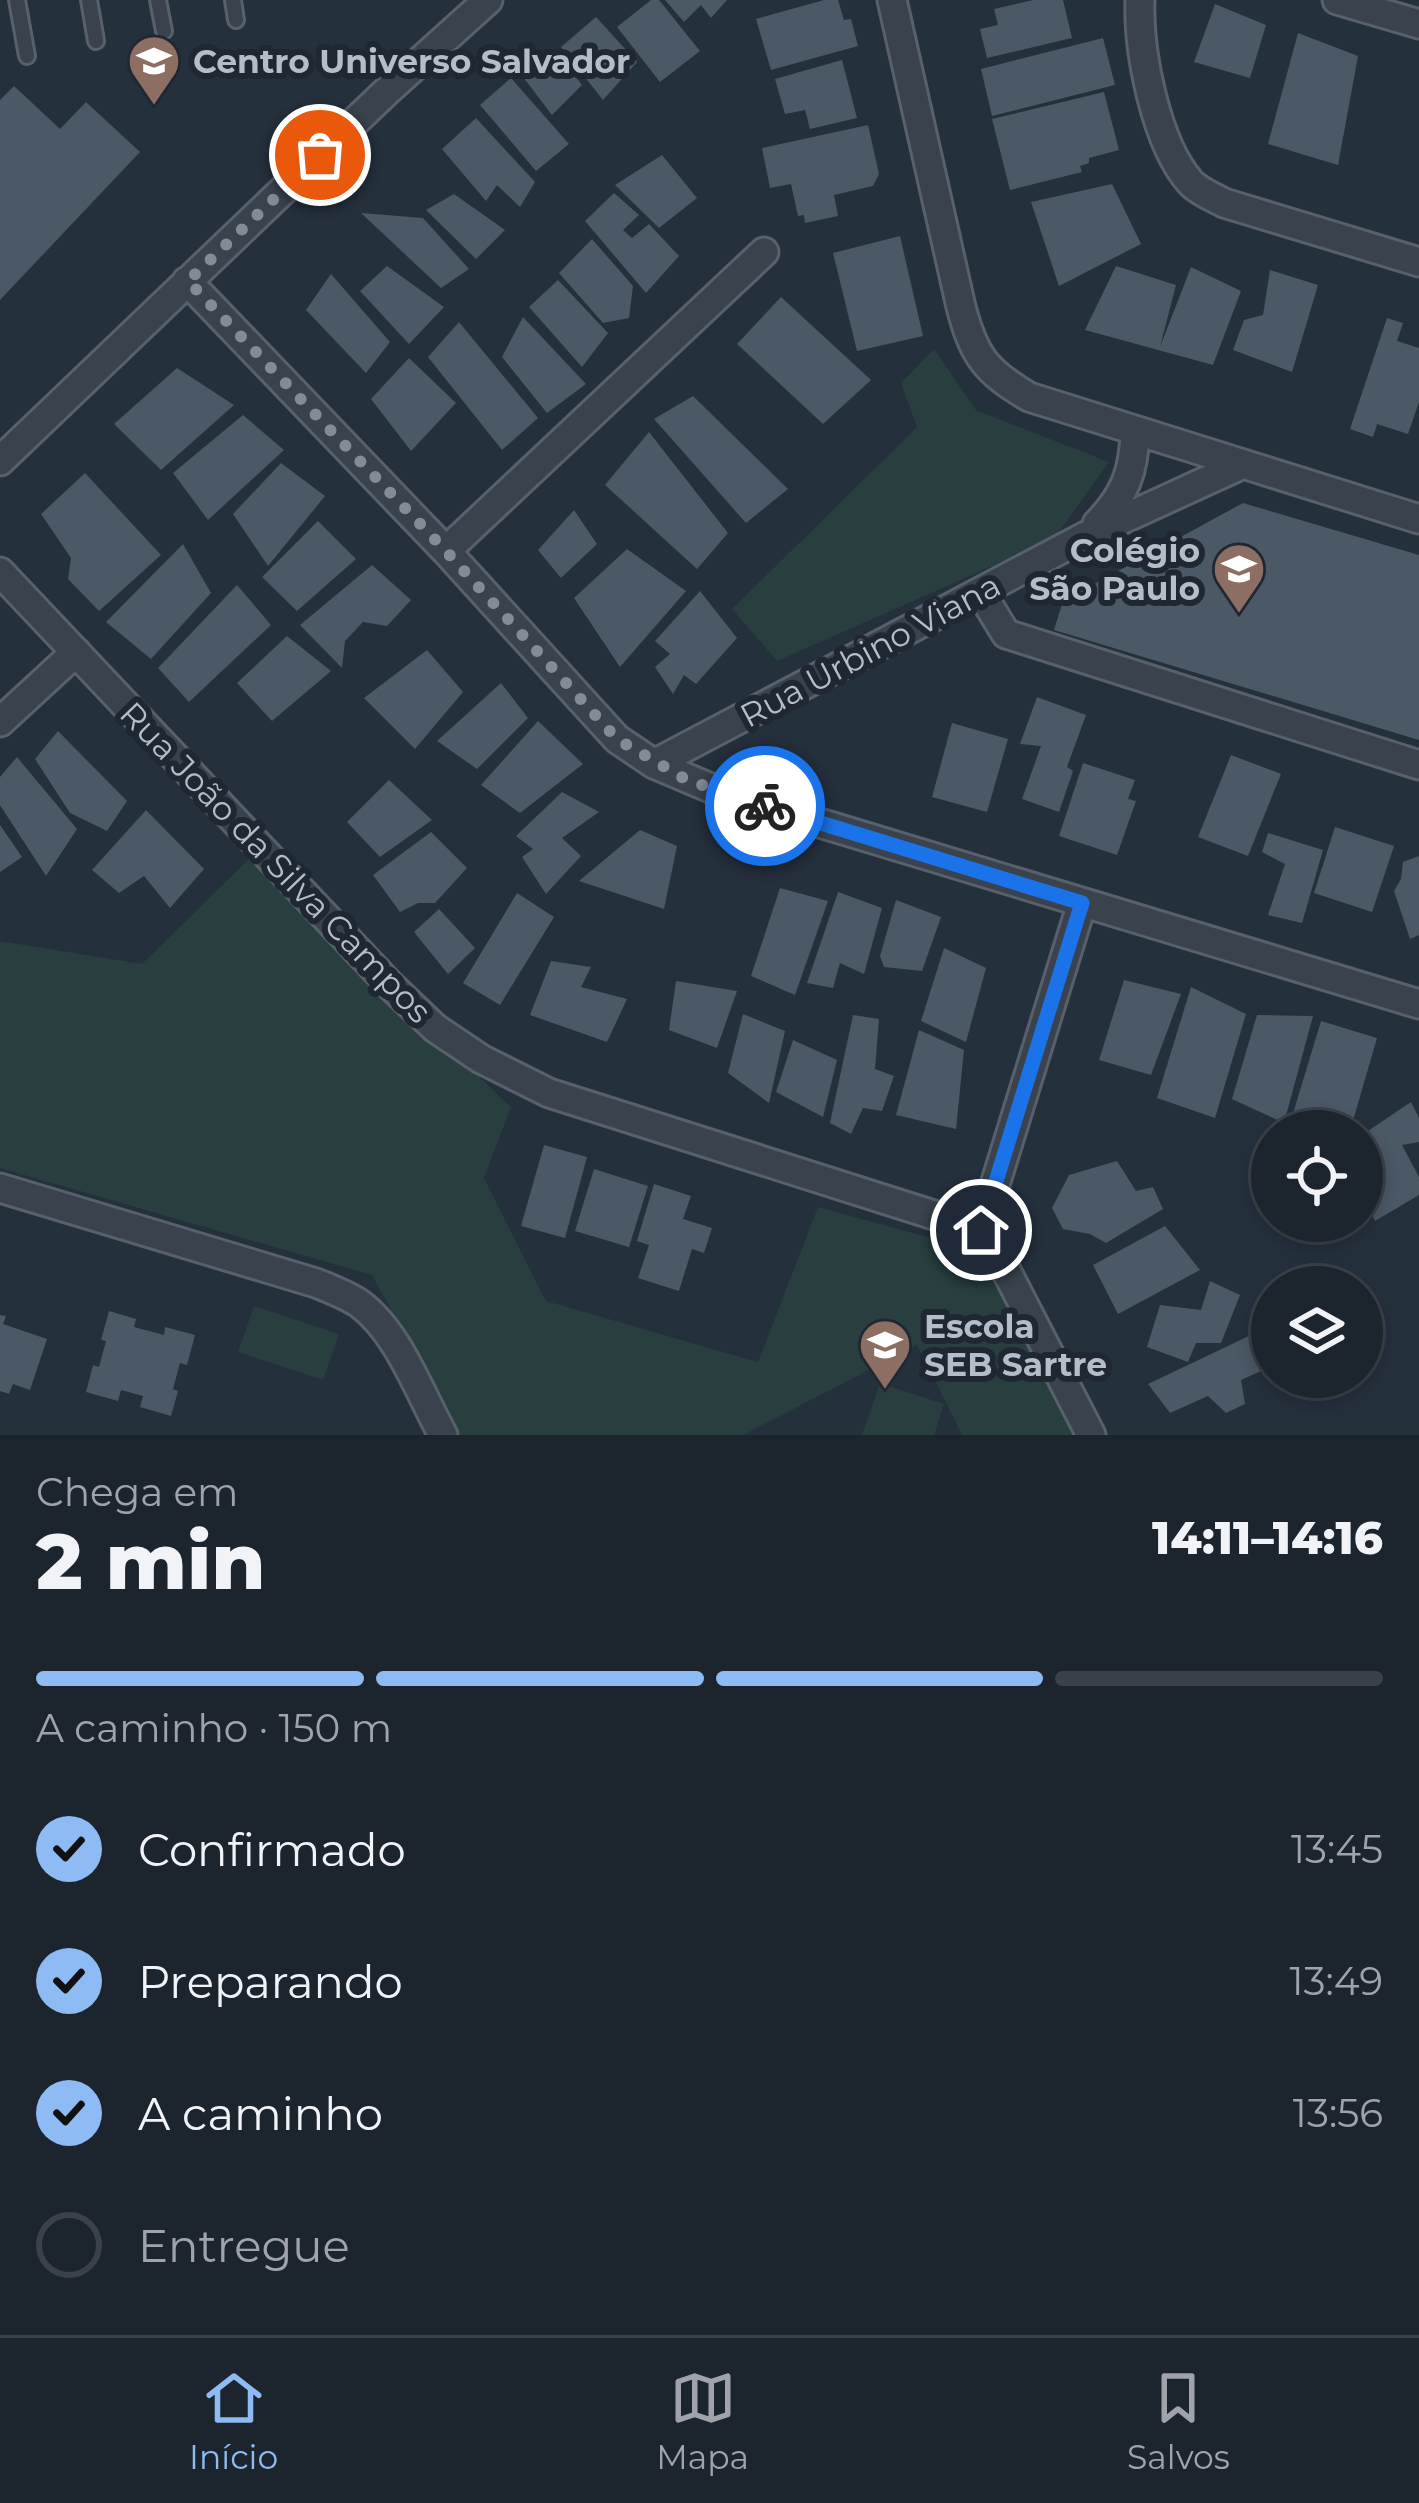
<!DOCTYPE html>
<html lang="pt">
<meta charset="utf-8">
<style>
body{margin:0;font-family:Montserrat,sans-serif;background:#29303a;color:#f1f3f6;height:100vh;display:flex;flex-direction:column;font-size:45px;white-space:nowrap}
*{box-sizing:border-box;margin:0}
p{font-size:39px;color:#a0a4aa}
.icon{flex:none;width:66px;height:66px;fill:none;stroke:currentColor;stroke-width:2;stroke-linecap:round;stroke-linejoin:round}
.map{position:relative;height:1435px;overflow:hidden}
.drawer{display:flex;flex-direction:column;background:#1c242e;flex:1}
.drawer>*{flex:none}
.controls{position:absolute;left:1251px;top:1110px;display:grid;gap:24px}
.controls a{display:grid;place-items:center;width:132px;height:132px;border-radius:50%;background:#1c242e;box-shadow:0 6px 18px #0003,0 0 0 3px #3a414a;font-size:60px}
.pin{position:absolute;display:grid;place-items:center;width:102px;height:102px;color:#fff;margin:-51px;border:6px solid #fff;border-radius:50%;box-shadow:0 3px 12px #0007}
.courier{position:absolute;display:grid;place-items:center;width:120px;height:120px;margin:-60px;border:9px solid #1a73e8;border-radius:50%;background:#fff;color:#222;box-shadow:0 3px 15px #0007}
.headline em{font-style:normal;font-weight:800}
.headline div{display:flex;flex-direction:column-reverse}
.headline{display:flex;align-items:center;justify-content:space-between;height:204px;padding:0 36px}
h1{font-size:78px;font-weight:800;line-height:90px}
.bar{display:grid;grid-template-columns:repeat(4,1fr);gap:18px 12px;align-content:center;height:144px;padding:0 36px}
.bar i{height:15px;border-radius:9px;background:#3a414a}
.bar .selected{background:#8ebbf4}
.bar p{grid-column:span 4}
ol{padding:0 36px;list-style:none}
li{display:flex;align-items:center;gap:36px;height:132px}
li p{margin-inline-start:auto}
li .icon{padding:12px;border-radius:50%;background:#8ebbf4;color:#111;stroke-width:4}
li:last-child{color:#a0a4aa}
li i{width:66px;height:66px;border:6px solid #3a414a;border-radius:50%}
.menu{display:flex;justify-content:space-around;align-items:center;height:168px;border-top:3px solid #3a414a;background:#1c242e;font-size:33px;color:#a0a4aa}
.menu a{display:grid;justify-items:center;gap:6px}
.menu .selected{color:#8ebbf4}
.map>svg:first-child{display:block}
.green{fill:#283e3f}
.building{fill:#4b5865}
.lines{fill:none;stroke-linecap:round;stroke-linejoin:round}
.service-casing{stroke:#57606b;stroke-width:20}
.minor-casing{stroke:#57606b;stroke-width:33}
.service{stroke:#39424d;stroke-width:14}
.minor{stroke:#39424d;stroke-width:27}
.done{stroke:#828c97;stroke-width:12;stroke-dasharray:0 21.6}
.route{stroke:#1a73e8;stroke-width:15}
.labels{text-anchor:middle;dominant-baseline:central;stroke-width:12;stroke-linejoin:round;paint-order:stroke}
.poi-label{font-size:33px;font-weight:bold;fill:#b4bdc8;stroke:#1e2732;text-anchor:start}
.street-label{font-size:33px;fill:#b4bdc8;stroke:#1e2732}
</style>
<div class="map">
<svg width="1419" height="1435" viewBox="0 0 1419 1435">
<rect width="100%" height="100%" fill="#25303d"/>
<!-- green -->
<path class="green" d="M934,349L976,410L1109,462L1054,539L777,661L732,609L917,427L901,383Z
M249,859L511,1107L484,1178L546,1301L758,1362L818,1207L978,1251L1076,1435H962L917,1345L743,1435H460L372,1275L0,1168V941L142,964Z
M254,1306L339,1334L323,1380L238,1352Z
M880,1383L944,1404L934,1435H862Z"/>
<!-- building -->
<path class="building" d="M651,0H659L700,51L660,82L617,27Z
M665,0H727L711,18L701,5L684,22Z
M824,0H838L844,20L851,19L858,46L771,70L756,19Z
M1033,0H1063L1072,38L987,58L980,29L998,25L994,9Z
M1215,4L1266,25L1250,78L1194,62Z
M596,17L637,62L603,100L561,47Z
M1298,33L1358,56L1338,165L1268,144Z
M1103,38L1115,85L992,116L981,69Z
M555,50L582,85L552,115L523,77Z
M842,60L857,118L810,129L805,110L785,114L775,79Z
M511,78L569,144L536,171L480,105Z
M14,86L60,129L86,102L140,152L0,300V100Z
M1104,92L1119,150L1089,158V163L1080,166L1082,172L1010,190L992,119Z
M476,118L535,182L520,207L497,185L486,201L442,149Z
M868,125L879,174L873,186L834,195L838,216L805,223L804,215L798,216L791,184L770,188L762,148Z
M662,155L697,198L659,228L615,185Z
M1112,184L1141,244L1059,286L1031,202Z
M614,193L639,215L623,230L632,238L649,224L679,256L646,293L585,221Z
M454,194L505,230L476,259L426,210Z
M361,213L423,218L469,269L441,288Z
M900,236L923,336L857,351L833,253Z
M592,239L633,286L629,318L603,323L559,273Z
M387,266L444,307L409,344L360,291Z
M1116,266L1176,285L1160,347L1191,267L1241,291L1213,365L1085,330Z
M1270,270L1318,285L1292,372L1233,350L1244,320L1263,315Z
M331,274L390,342L366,373L306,310Z
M558,280L608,333L582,367L529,307Z
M781,297L871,380L823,424L737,344Z
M523,317L586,384L547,413L502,357Z
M1387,318L1403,323L1397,341L1419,348V402L1408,434L1377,424L1373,437L1350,429Z
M459,322L538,418L502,450L428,357Z
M409,358L456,403L411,451L371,399Z
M177,368L234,405L161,470L114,424Z
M693,396L788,489L746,523L654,419Z
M243,415L284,450L208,520L173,473Z
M649,432L728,533L697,569L605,485Z
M281,463L325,496L268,566L233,514Z
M85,473L161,555L99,611L68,579L71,558L41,514Z
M1243,503L1419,555V740L1054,630L1063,601Z
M574,510L597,544L561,578L538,550Z
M318,521L356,559L297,611L262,577Z
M183,544L211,593L151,659L106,622Z
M627,549L686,591L620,667L574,598Z
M372,565L411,600L387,626L363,622L345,641L342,668L300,625Z
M237,585L271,625L189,702L158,668Z
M700,591L737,638L696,684L684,675L673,694L655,667L670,654L655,641Z
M287,636L331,671L272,721L237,683Z
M427,650L463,692L415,749L364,698Z
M501,683L528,718L477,769L437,741Z
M1037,697L1086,715L1067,767L1073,771L1059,812L1022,799L1041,746L1020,744Z
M538,721L583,764L520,813L481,785Z
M952,723L1008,739L987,812L932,797Z
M58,731L127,801L107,831L70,813L35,759Z
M1231,755L1281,774L1248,856L1198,837Z
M17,757L77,829L46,876L0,805V777Z
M1083,763L1135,780L1128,799L1136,801L1117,855L1059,836Z
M389,780L432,820L380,857L347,822Z
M562,792L599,812L562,838L581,856L546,894L522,857L533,849L516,836Z
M146,810L204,869L170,908L144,876L119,893L92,870Z
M0,825L22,857L0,872Z
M1335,827L1394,846L1372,912L1314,893Z
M640,830L677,846L664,909L579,881Z
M431,832L467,868L435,903H418L400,912L373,875Z
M1268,833L1323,850L1302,923L1268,915L1285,864L1262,852Z
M1419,856V935L1410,939L1394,891L1401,879L1403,862Z
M780,888L828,901L795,995L751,976Z
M838,892L882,908L864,974L840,963L833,988L807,983Z
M517,893L554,917L500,1005L463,983Z
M896,900L941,917L922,971L884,967L880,956Z
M439,909L475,948L448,974L414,932Z
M944,948L986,968L966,1042L921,1021Z
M551,961L591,967L581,987L627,999L607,1042L530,1015Z
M1124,980L1181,994L1151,1075L1099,1060Z
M676,981L737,991L717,1048L669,1030Z
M1191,987L1246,1014L1215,1118L1157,1098Z
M743,1014L785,1031L769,1103L728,1073Z
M853,1015L879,1019L875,1069L894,1076L882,1111L863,1108L851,1134L830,1123Z
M1257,1015L1313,1016L1284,1123L1232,1099Z
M1321,1021L1377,1038L1350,1131H1331L1317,1123L1316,1131L1288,1130Z
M919,1030L964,1050L956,1129L896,1115Z
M793,1040L837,1060L823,1117L776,1092Z
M1411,1102L1419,1118V1142L1402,1145L1419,1177V1195L1375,1221L1362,1193V1157L1369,1150L1362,1135Z
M544,1145L587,1157L565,1238L521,1226Z
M1117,1161L1136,1191L1153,1187L1163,1209L1106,1243L1090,1234L1063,1229L1052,1208L1069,1175Z
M594,1169L648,1186L629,1247L575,1231Z
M654,1184L691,1196L683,1219L712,1228L704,1253L692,1249L679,1291L638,1278L649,1245L637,1241Z
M1165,1226L1200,1270L1118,1314L1093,1265Z
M1210,1281L1240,1295L1221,1343H1196L1188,1362L1147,1347L1160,1305L1201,1310Z
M109,1311L136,1319L134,1327L164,1335L165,1327L195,1335L187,1365L180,1363L173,1389L178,1391L171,1416L140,1407L143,1396L121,1390L118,1401L86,1392L93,1365L99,1367L106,1341L101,1340Z
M0,1315L6,1316L3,1324L47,1339L30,1390L13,1384L9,1394L0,1391Z
M1272,1325V1366L1241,1380L1245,1404L1226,1413L1208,1396L1170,1413L1148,1384Z"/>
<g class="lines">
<!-- service casing -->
<g class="service-casing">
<path id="service" d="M17,0L27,56
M89,0L96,41
M158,0L164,31
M233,0L236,20"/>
</g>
<!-- minor casing -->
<g class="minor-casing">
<path id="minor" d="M892,0L961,307C974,356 985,371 1029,397L1419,519
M1140,0C1138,52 1156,144 1191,183C1200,192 1213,197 1224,203L1419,262
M1337,0L1419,24
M187,281L446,551L617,739L654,764L727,795L1419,1004
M0,461L386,92L488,0
M1097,524C1125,495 1134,472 1135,431
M446,551L764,252
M0,572L391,986L435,1028L481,1059L549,1093L981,1230L996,1251L1091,1435
M981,593L1006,634L1419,765
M0,722L76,652
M654,764L1086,536L1241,465
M0,1188L316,1283C331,1289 347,1295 360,1304C399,1333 420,1394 443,1435
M981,1230L1082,903"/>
</g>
<!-- service -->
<use href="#service" class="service"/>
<!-- minor -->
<use href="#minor" class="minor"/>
</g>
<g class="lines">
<!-- done -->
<path class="done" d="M320,155L188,281L446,551L617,739L687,780L765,806"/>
<!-- route -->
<path class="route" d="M765,806L1082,903L981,1230"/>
</g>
<!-- icons -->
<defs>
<g id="university-pin" transform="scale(2.7)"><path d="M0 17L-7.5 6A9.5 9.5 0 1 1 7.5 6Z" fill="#8d6e63" stroke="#1e2732"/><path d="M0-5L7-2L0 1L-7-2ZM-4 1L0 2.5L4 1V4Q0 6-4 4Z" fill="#fff"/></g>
<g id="school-pin" transform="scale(2.7)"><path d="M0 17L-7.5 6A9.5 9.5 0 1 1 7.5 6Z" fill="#8d6e63" stroke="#1e2732"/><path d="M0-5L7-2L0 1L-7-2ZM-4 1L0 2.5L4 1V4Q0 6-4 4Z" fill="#fff"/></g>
</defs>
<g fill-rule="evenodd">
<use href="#university-pin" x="154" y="61"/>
<use href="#school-pin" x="1239" y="569"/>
<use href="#school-pin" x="885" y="1345"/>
</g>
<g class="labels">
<!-- poi labels -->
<g class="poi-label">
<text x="193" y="61">Centro Universo Salvador</text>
<text x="1200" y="550" text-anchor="end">Colégio<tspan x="1200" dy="38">São Paulo</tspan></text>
<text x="924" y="1326">Escola<tspan x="924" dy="38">SEB Sartre</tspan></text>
</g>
<!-- street labels -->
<g class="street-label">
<text transform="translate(870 650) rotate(-28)">Rua Urbino Viana</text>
<text transform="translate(276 862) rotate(46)">Rua João da Silva Campos</text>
</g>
</g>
</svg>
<div class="controls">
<a><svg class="icon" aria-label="locate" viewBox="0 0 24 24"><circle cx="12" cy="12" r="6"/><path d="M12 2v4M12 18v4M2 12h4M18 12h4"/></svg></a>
<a><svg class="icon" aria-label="layers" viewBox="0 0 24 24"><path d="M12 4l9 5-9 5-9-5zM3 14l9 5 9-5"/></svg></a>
</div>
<div class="pin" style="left:320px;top:155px;background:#ea580c"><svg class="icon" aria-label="bag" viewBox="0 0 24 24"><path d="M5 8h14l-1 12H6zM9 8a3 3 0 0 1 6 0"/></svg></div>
<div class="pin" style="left:981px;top:1230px;background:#1f2937"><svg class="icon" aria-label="home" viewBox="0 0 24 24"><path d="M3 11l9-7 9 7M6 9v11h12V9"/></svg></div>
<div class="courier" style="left:765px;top:806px"><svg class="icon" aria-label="bike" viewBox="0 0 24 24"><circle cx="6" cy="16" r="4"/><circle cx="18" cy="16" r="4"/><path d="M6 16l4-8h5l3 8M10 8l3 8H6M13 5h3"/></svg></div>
</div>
<section class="drawer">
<div class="headline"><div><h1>2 min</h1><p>Chega em</p></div><em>14:11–14:16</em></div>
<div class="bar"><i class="selected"></i><i class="selected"></i><i class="selected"></i><i></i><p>A caminho · 150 m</p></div>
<ol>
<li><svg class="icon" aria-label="check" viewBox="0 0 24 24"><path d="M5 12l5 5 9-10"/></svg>Confirmado<p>13:45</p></li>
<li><svg class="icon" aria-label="check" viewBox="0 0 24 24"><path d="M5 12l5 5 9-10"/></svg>Preparando<p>13:49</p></li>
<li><svg class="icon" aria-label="check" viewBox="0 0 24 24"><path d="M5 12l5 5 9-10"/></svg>A caminho<p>13:56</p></li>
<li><i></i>Entregue</li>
</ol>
</section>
<nav class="menu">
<a class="selected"><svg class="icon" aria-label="home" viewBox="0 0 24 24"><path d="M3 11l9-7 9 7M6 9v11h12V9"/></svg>Início</a>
<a><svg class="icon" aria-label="map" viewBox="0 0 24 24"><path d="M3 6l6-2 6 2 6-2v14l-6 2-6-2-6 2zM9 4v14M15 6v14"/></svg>Mapa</a>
<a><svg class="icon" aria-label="saved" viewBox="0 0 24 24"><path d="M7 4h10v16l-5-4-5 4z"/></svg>Salvos</a>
</nav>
